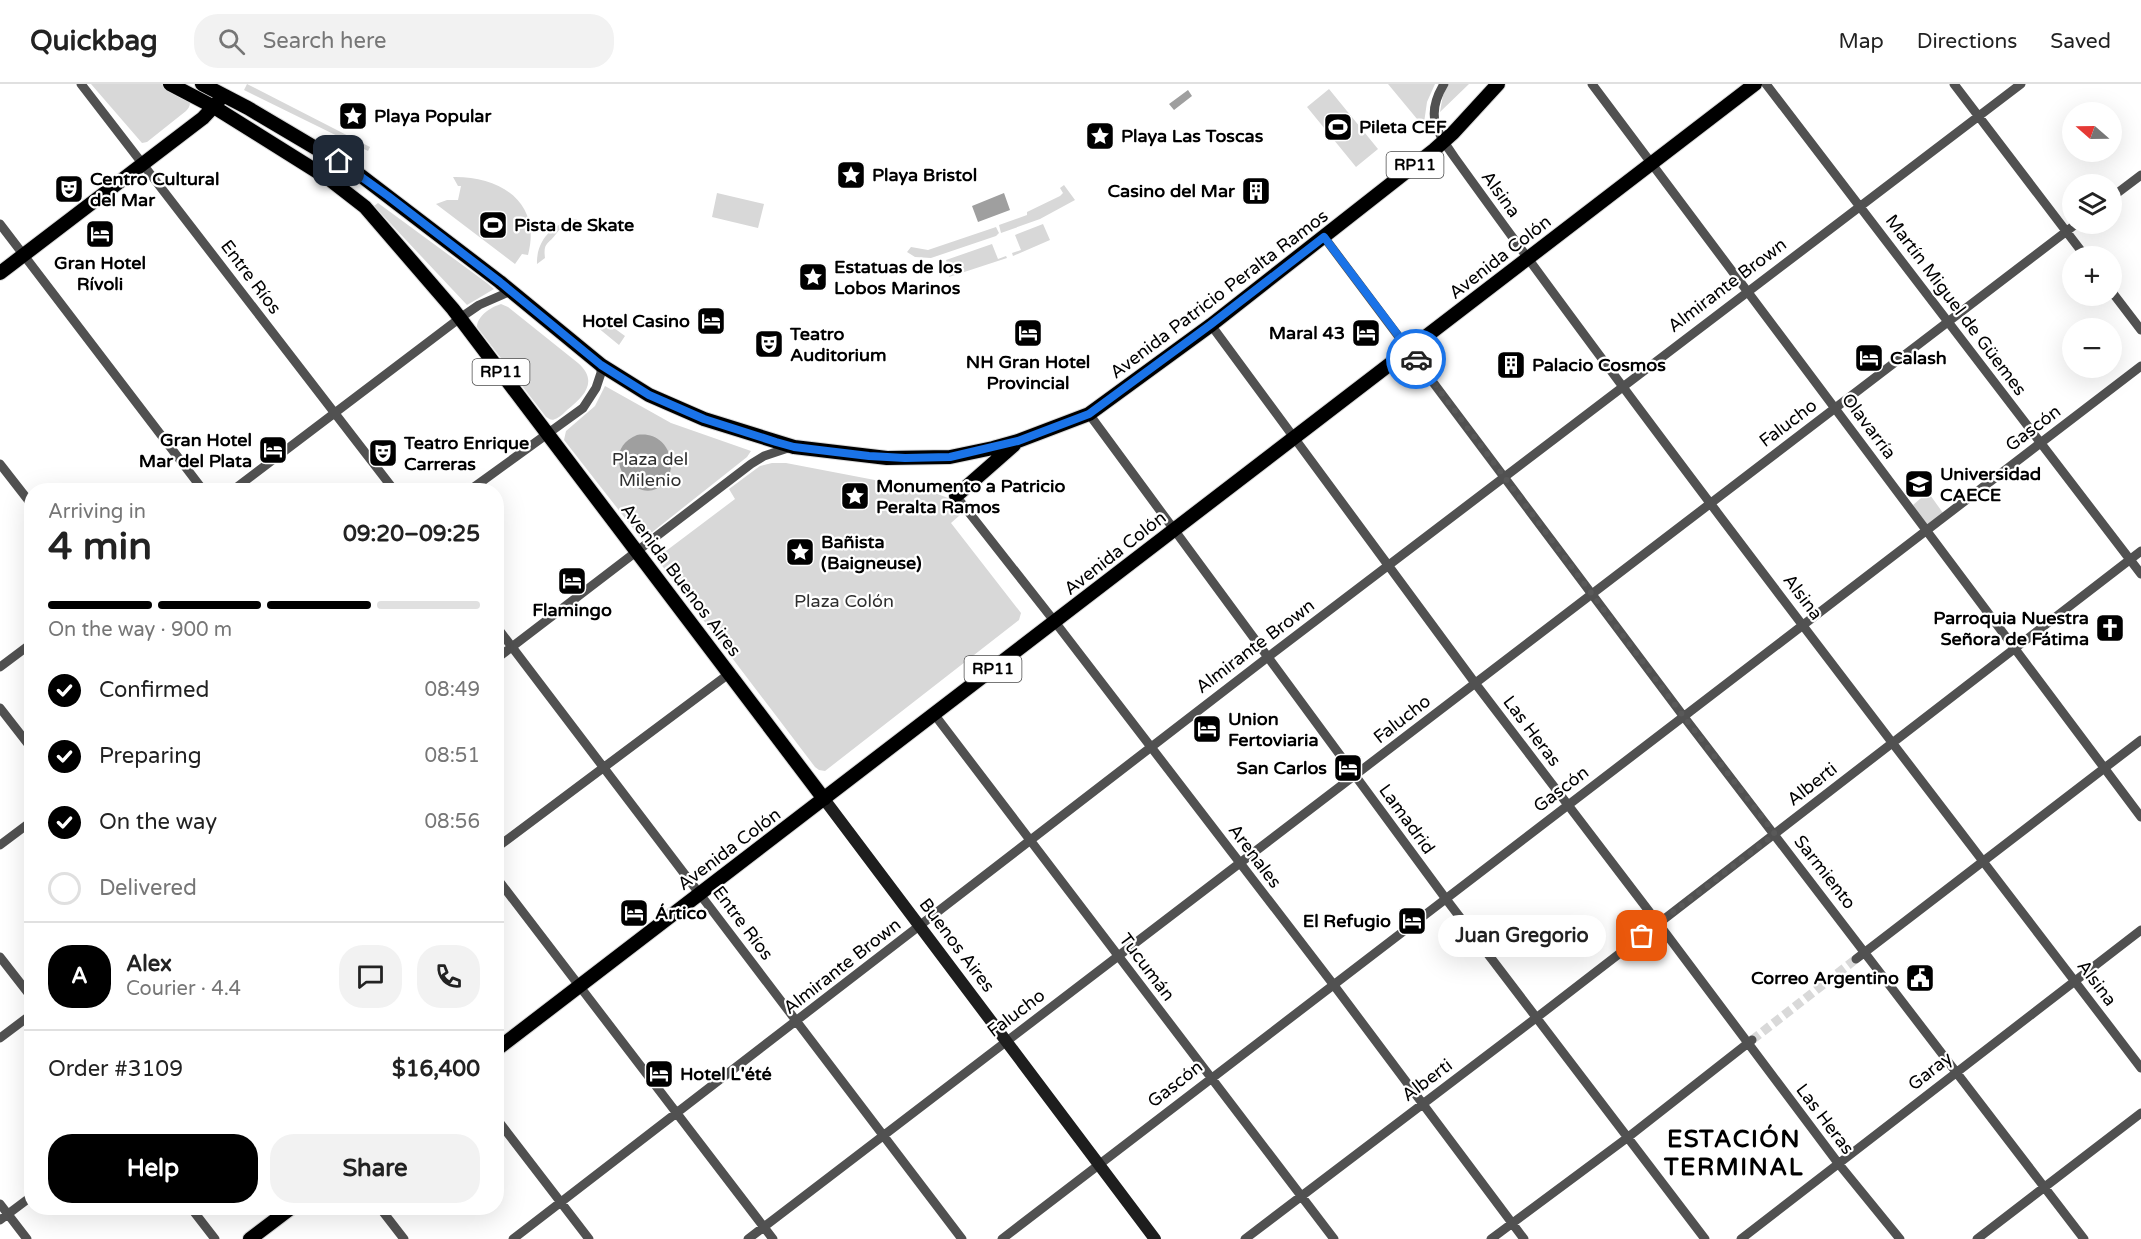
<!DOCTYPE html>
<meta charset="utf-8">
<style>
body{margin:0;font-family:"Varela Round",sans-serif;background:#f2f2f2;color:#222;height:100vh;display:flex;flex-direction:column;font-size:22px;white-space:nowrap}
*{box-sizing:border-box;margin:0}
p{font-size:20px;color:#767676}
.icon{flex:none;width:33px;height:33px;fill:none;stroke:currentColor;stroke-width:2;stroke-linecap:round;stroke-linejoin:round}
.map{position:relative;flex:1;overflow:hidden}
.panel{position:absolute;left:24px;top:399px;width:480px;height:732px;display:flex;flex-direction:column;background:#fff;border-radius:24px;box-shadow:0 6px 24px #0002}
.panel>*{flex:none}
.needle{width:39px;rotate:290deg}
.fabs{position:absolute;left:2062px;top:18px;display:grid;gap:12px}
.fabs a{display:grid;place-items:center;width:60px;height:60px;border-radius:50%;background:#fff;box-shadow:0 6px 24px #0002;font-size:30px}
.pin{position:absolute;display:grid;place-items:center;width:51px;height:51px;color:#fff;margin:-26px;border-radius:12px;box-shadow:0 3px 9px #0006}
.courier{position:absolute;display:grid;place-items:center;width:60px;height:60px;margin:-30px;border:4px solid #1a73e8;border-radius:50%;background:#fff;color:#222;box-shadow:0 2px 8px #0007}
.bubble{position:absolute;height:42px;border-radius:21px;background:#fff;box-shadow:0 6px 24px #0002;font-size:20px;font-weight:700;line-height:42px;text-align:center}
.headline em{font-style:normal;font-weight:700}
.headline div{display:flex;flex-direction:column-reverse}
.headline{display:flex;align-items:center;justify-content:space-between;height:102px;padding:0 24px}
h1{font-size:39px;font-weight:700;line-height:45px}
.bar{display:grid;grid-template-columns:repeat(4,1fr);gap:9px 6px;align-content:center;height:72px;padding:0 24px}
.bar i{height:8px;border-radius:4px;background:#e0e0e0}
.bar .on{background:#000}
.bar p{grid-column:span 4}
.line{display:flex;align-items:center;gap:15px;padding:0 24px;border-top:2px solid #e0e0e0}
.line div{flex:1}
.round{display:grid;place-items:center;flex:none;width:63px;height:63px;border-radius:24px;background:#f2f2f2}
ol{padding:0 24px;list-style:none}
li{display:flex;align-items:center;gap:18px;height:66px}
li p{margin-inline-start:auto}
li .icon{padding:6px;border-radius:50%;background:#000;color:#fff;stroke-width:4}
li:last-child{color:#767676}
li i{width:33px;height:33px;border:3px solid #e0e0e0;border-radius:50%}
.primary-button{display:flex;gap:12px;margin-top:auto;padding:12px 24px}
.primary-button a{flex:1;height:69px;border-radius:24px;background:#000;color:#fff;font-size:24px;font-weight:700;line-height:69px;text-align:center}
.primary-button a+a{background:#f2f2f2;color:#222}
header{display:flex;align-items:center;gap:36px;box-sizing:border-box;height:84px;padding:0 30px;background:#fff;border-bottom:2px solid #e0e0e0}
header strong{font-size:28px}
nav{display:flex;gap:33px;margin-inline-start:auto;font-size:21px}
.search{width:420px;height:54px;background:#f2f2f2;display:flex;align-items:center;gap:15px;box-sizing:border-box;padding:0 21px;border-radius:24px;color:#767676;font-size:22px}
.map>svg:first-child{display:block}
.green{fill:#d8d8d8}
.water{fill:#9f9f9f}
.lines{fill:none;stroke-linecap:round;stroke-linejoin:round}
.street-tunnel{stroke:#d9d9d9;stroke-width:9;stroke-dasharray:9 4.5;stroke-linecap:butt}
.primary-casing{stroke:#dbdbdb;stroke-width:16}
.street{stroke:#515151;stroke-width:9}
.secondary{stroke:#1e1e1e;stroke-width:12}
.primary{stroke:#000;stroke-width:14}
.done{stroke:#595959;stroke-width:6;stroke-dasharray:0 10.8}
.route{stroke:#1a73e8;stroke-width:8}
.labels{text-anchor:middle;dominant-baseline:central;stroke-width:4.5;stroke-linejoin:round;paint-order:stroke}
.shield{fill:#fff;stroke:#4c4c4c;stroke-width:1.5}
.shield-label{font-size:16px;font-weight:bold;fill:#000}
.poi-label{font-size:18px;font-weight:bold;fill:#000;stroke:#fff;text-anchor:start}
.street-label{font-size:18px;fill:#000;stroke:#fff}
.park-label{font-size:18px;fill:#2f2f2f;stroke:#fff}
.district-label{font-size:24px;font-weight:bold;letter-spacing:1.5px;fill:#000;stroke:#fff}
</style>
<header>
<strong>Quickbag</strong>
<div class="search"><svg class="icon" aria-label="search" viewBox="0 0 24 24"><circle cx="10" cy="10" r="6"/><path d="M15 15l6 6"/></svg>Search here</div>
<nav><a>Map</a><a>Directions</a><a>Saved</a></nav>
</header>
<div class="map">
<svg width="2141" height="1155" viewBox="0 0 2141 1155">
<rect width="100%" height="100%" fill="#fff"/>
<!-- green -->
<path class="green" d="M91,0H161L187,12C191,18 191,22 186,27L147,58L142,59Z
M247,0L370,63L368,67L244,6Z
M1388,0H1435L1427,18L1424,39L1422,41Z
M1449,0H1469L1440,28L1443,11Z
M1329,5L1378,65L1356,83L1307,23Z
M453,93C500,92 542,118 528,171L522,170L515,180L436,120L447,116H458L461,102H458Z
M1064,101L1075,116L1040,135L1001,149L999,141L1027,131V128L1060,112L1063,109L1060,104Z
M717,109L764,120L758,144L712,133Z
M378,119L487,199L494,205L467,221L374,122Z
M577,135L576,137C566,139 562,142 556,150C548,161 543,158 545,174L537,180C536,156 554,138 577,135Z
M1043,140L1050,156L1013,172L1012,169L1021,166L1015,151Z
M996,143L999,149L996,152L931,174L915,173L907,168L911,163L928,166Z
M992,160L998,175L1006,172L1007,174L949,193L950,188L946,176Z
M501,220L508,223L578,279C599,297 584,313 567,326C564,329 559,334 555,335C551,337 550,335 546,333L477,243C477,232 491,223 501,220Z
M603,236L625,252L619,261L597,243Z
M605,302L671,339L751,367L747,373L646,453L639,452L564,356L566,347L595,322Z
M772,379H786L927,406L948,414L960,431L951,439L1021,529L1019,536L825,687L819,686L815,683L660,479L662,470L735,415L729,405L760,382Z
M1928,408L1943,429L1924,443L1913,421Z"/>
<!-- water -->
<path class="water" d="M1188,6L1192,12L1174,26L1169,20Z
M1004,109L1010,126L978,138L972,122Z
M637,351C654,348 668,359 671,376C672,383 670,392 665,398C639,429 593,369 637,351Z"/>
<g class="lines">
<!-- street-tunnel -->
<path class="street-tunnel" d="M1752,956L1856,875"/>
<!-- primary casing -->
<g class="primary-casing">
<path id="primary" d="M170,0L214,23L329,95L365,123L453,225L824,715
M202,0L248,24L356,88L500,198L601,281L649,311L704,335L794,363L887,374L950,373L993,364L1018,357L1089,330L1211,241L1434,66L1453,49L1498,0
M0,189L203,34L218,18
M956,412L1014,361
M496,966L1755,0
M250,1155L291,1124"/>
</g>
<!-- street -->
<path class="street" d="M81,0L394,406
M1444,0C1425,31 1436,47 1455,74C1677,382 1911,682 2141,984
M1592,0L2141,733
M1766,0L2141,490
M1954,0L2085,172
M2112,113L2141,91
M0,140L203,406
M1324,153L1684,633L2084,1155
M2112,208L2141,246
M1211,241L1475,599L1658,839L1838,1079L1900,1155
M1089,330L1446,815L1705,1155
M0,380L32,421
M233,406L460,234L479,221L511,207
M470,406L583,324L596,304L601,289V281
M956,412L1055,538L1333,900L1524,1155
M496,542L962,1155
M496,575L751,380L764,372L791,363
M0,583L32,559
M0,624L32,665
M934,630L1334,1155
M0,761L32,737
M496,764L730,589
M496,793L773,1155
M0,873L32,914
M1856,875L2141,656
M0,954L32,930
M496,1034L589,1155
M0,1120L27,1155
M191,1124L215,1155
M380,1124L404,1155
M0,1136L32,1112
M513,1155L1268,573L2021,0
M748,1155L2076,140
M1002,1155L2141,282
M1245,1155L1536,934L2141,467
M1491,1155L1627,1054L1752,956
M1741,1155L2141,846
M1977,1155L2141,1029"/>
<!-- secondary -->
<path class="secondary" d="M824,715L1155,1155"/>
<!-- primary -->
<use href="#primary" class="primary"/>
</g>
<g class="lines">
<!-- done -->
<path class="done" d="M1416,275L1684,633L1775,750L1642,852"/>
<!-- route -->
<path class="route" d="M339,77L388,112L500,198L601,281L649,311L704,335L776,358L794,363L869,372L905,374L950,373L1018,357L1089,330L1210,241L1324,153L1416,275"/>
</g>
<!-- icons -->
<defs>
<g id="sight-square" transform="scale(1.5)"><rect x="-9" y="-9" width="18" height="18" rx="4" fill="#000" stroke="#fff"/><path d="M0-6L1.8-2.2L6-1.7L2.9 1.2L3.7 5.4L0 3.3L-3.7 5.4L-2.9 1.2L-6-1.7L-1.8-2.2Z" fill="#fff"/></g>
<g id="stadium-square" transform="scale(1.5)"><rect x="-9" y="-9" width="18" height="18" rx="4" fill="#000" stroke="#fff"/><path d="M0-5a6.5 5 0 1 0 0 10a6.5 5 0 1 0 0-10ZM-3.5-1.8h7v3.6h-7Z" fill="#fff"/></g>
<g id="theatre-square" transform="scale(1.5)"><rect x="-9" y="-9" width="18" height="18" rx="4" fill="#000" stroke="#fff"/><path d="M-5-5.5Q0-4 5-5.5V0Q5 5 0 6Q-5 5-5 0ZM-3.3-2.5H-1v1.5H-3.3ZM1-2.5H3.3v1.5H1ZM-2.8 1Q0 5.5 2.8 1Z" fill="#fff"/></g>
<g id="building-square" transform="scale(1.5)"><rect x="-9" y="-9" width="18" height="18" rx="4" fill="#000" stroke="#fff"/><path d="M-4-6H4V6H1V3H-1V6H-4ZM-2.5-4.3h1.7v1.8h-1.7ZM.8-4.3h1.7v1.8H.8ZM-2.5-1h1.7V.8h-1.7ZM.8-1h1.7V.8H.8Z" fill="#fff"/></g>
<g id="hotel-square" transform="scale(1.5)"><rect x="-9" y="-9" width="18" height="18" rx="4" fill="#000" stroke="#fff"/><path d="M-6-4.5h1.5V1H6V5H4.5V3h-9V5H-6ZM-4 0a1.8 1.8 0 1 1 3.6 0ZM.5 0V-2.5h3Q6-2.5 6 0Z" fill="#fff"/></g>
<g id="university-square" transform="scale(1.5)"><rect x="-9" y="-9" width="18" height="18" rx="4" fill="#000" stroke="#fff"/><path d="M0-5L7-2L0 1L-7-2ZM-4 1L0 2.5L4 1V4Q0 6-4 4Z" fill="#fff"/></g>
<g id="church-square" transform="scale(1.5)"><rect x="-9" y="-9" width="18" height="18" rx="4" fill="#000" stroke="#fff"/><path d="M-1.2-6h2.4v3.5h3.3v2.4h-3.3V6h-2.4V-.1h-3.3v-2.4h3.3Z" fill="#fff"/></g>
<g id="civic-square" transform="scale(1.5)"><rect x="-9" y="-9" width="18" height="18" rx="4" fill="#000" stroke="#fff"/><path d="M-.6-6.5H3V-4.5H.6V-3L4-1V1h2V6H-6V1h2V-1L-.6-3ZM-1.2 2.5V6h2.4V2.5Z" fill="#fff"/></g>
</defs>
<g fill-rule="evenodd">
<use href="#sight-square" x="353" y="32"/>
<use href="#stadium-square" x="1338" y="43"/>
<use href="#sight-square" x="1100" y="52"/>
<use href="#sight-square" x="851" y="91"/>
<use href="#theatre-square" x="69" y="105"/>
<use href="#building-square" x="1256" y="107"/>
<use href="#stadium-square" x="493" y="141"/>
<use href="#hotel-square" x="100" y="150"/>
<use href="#sight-square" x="813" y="193"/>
<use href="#hotel-square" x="711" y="237"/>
<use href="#hotel-square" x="1028" y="249"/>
<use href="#hotel-square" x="1366" y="249"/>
<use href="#theatre-square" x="769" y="260"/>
<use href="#hotel-square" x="1869" y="274"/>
<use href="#building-square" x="1511" y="281"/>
<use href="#hotel-square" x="273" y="366"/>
<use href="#theatre-square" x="383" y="369"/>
<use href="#university-square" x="1919" y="400"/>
<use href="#sight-square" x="855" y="412"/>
<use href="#sight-square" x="800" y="468"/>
<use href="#hotel-square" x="572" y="497"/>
<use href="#church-square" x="2110" y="544"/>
<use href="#hotel-square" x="1207" y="645"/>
<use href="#hotel-square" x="1348" y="684"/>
<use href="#hotel-square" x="634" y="829"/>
<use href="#hotel-square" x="1412" y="837"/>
<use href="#civic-square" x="1920" y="894"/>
<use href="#hotel-square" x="659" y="990"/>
</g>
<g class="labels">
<!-- shield labels -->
<g class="shield">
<rect x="1386.5" y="68" width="57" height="26" rx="4.5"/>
<rect x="472.5" y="275" width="57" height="26" rx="4.5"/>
<rect x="964.5" y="572" width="57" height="26" rx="4.5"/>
</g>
<g class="shield-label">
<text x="1415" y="81">RP11</text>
<text x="501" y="288">RP11</text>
<text x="993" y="585">RP11</text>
</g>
<!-- poi labels -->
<g class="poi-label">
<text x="374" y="32">Playa Popular</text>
<text x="1359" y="43">Pileta CEF</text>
<text x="1121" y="52">Playa Las Toscas</text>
<text x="872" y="91">Playa Bristol</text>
<text x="90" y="95">Centro Cultural<tspan x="90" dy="21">del Mar</tspan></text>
<text x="1235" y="107" text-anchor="end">Casino del Mar</text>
<text x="514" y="141">Pista de Skate</text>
<text x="100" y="179" text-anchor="middle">Gran Hotel<tspan x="100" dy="21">Rívoli</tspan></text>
<text x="834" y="183">Estatuas de los<tspan x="834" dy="21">Lobos Marinos</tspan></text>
<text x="690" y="237" text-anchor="end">Hotel Casino</text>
<text x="1345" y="249" text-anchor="end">Maral 43</text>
<text x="790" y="250">Teatro<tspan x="790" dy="21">Auditorium</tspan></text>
<text x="1890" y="274">Calash</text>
<text x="1028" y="278" text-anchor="middle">NH Gran Hotel<tspan x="1028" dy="21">Provincial</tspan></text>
<text x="1532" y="281">Palacio Cosmos</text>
<text x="252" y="356" text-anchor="end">Gran Hotel<tspan x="252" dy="21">Mar del Plata</tspan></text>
<text x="404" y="359">Teatro Enrique<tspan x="404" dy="21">Carreras</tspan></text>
<text x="1940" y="390">Universidad<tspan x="1940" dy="21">CAECE</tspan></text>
<text x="876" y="402">Monumento a Patricio<tspan x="876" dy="21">Peralta Ramos</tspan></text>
<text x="821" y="458">Bañista<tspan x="821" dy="21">(Baigneuse)</tspan></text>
<text x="572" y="526" text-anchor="middle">Flamingo</text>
<text x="2089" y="534" text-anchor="end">Parroquia Nuestra<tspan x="2089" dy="21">Señora de Fátima</tspan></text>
<text x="1228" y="635">Union<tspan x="1228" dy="21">Fertoviaria</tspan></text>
<text x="1327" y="684" text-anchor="end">San Carlos</text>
<text x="655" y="829">Ártico</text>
<text x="1391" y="837" text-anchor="end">El Refugio</text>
<text x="1899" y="894" text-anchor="end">Correo Argentino</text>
<text x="680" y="990">Hotel L'été</text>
</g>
<!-- street labels -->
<g class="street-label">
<text transform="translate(1501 110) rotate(54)">Alsina</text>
<text transform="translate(1500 173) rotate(-38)">Avenida Colón</text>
<text transform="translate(251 193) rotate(53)">Entre Ríos</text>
<text transform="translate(1727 201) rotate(-37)">Almirante Brown</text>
<text transform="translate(1219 210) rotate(-37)">Avenida Patricio Peralta Ramos</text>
<text transform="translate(1956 221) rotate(53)">Martín Miguel de Güemes</text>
<text transform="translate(1788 339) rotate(-37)">Falucho</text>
<text transform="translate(1869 342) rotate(53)">Olavarría</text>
<text transform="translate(2033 344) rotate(-37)">Gascón</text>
<text transform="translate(1115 469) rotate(-38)">Avenida Colón</text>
<text transform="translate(681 496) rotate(53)">Avenida Buenos Aires</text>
<text transform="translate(1803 513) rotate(53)">Alsina</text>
<text transform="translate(1255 562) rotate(-37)">Almirante Brown</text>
<text transform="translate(1402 635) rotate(-38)">Falucho</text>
<text transform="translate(1532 647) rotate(53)">Las Heras</text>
<text transform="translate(1812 700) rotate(-38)">Alberti</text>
<text transform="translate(1561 705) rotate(-37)">Gascón</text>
<text transform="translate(1407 735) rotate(54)">Lamadrid</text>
<text transform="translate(729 765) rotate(-37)">Avenida Colón</text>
<text transform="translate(1255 772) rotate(53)">Arenales</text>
<text transform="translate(1825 788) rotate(52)">Sarmiento</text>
<text transform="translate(743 839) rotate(53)">Entre Ríos</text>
<text transform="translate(957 861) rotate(53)">Buenos Aires</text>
<text transform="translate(842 882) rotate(-38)">Almirante Brown</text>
<text transform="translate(1147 883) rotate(53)">Tucumán</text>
<text transform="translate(2097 899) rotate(53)">Alsina</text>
<text transform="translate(1016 929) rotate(-37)">Falucho</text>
<text transform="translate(1930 987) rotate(-38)">Garay</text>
<text transform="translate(1427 996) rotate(-37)">Alberti</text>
<text transform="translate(1175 1000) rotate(-38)">Gascón</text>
<text transform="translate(1825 1035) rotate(53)">Las Heras</text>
</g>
<!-- park labels -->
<g class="park-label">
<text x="650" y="375">Plaza del<tspan x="650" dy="21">Milenio</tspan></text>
<text x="844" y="517">Plaza Colón</text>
</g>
<!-- district labels -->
<g class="district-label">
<text x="1734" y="1055">ESTACIÓN<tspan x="1734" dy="28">TERMINAL</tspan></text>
</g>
</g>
</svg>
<div class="fabs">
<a><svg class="needle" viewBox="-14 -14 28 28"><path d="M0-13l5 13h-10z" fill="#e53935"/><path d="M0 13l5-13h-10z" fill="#767676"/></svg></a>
<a><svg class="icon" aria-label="layers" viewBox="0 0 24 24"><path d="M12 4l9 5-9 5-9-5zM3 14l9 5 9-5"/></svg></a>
<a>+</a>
<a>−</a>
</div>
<div class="pin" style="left:1642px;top:852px;background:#ea580c"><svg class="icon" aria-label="bag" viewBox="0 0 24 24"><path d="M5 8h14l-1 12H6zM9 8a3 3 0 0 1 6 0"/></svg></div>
<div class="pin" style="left:339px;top:77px;background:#1f2937"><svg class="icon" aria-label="home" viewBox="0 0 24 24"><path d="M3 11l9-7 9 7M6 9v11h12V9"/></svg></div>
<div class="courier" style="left:1416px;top:275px"><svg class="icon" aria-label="car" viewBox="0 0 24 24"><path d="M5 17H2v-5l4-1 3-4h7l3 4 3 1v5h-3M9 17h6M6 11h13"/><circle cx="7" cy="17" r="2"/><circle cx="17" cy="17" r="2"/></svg></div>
<div class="bubble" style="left:1438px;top:831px;width:168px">Juan Gregorio</div>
<section class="panel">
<div class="headline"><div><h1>4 min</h1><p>Arriving in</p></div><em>09:20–09:25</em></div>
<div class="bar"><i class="on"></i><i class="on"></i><i class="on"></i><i></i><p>On the way · 900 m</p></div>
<ol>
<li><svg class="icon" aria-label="check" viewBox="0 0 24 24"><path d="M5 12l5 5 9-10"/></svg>Confirmed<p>08:49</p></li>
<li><svg class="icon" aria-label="check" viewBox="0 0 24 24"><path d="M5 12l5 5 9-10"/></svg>Preparing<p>08:51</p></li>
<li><svg class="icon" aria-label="check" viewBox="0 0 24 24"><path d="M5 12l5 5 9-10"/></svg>On the way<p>08:56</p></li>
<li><i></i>Delivered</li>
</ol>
<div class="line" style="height:108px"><b class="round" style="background:#000;color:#fff">A</b><div><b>Alex</b><p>Courier · 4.4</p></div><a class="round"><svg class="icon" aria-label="chat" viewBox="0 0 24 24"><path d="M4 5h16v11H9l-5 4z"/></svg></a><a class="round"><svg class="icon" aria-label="phone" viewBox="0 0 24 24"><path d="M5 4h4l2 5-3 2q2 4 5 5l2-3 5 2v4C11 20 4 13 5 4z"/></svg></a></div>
<div class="line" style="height:78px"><div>Order #3109</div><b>$16,400</b></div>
<div class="primary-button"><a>Help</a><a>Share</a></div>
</section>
</div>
